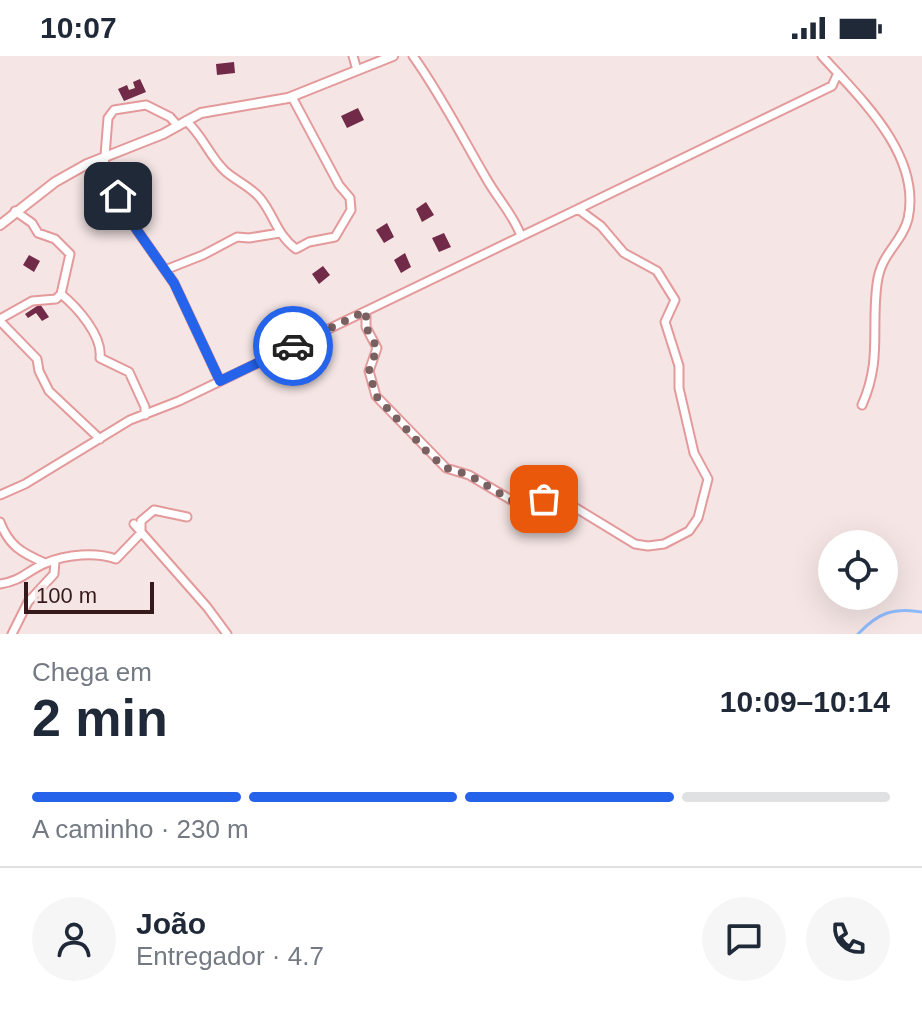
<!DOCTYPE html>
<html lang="pt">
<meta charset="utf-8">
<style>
body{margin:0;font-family:Helvetica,sans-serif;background:#f6f6f7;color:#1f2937;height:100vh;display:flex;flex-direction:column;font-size:30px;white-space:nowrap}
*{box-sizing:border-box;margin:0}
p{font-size:26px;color:#747a83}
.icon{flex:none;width:44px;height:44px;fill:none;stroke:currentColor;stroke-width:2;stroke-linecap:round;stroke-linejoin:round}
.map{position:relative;height:578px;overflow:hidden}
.drawer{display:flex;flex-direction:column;background:#fff;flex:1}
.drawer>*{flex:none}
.controls{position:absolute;left:818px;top:474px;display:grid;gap:16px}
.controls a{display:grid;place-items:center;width:80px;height:80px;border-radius:50%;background:#fff;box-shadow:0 8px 32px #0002;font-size:40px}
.scale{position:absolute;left:24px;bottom:20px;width:130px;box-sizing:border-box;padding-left:8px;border:4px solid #361a1b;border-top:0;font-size:22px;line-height:28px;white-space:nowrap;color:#361a1b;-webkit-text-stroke:6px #f5e5e5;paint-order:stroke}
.pin{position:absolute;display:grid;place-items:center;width:68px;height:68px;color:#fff;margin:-34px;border-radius:16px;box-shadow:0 4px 12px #0006}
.courier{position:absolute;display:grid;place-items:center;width:80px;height:80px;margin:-40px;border:6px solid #2563eb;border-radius:50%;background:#fff;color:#222;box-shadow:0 2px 10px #0007}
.summary em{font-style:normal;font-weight:700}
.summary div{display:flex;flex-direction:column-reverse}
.summary{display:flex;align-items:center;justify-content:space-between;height:136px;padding:0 32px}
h1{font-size:52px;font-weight:700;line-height:60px}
.bar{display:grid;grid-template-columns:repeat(4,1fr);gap:12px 8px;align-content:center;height:96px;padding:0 32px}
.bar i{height:10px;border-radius:6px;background:#e0e1e3}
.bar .current{background:#2563eb}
.bar p{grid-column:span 4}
.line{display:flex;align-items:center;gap:20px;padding:0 32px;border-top:2px solid #e0e1e3}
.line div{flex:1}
.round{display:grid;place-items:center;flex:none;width:84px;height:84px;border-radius:42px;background:#f6f6f7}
.status{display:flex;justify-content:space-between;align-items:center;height:56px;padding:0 40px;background:#fff;direction:ltr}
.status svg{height:22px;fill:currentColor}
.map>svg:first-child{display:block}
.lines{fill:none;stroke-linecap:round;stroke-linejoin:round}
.stream{stroke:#8ebbfc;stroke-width:3}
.building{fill:#712a47}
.minor-casing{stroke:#e49a9b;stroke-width:11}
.tertiary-casing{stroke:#e49a9b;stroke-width:12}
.minor{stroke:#fff;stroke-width:7}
.tertiary{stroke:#fff;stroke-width:8}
.done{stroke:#796162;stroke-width:8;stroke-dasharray:0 14.4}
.route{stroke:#2563eb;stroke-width:10}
</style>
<div class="status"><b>10:07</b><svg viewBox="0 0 49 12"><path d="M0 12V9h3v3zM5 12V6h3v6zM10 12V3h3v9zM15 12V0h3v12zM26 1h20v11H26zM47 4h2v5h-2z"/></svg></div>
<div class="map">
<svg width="922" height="578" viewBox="0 0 922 578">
<rect width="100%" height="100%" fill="#f5e5e5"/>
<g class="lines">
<!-- stream -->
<path class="stream" d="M858,578C878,557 893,551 922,556"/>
</g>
<!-- building -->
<path class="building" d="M234,6L235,17L217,19L216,8Z
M140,23L146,36L124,45L118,33L127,29L129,34L135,32L133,26Z
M358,52L364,64L347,72L341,60Z
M426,146L434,159L422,166L416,153Z
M387,167L394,181L384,187L376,174Z
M444,177L451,191L439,196L432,182Z
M405,197L411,211L401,217L394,204Z
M29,199L40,205L34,216L23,209Z
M323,210L330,219L319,228L312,218Z
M40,248L49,261L42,265L36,257L28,262L25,258Z
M555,409L564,413L558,428L549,425Z"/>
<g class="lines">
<!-- minor casing -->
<g class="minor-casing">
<path id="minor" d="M353,0L357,14
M413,0C441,39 462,81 486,122C497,142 513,158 521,180
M822,0C860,42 922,99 908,163C901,189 881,196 877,228C871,273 882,304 862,349
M186,65C202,78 209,100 225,115C236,125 250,130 260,142C274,159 277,179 296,193L309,186L335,181L351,154L350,142L339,129L292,41
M178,70L170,61L146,49L114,54L108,62L104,112L132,167L174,227L220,325
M578,153L832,30L838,17
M15,155L32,167L38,177L55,183L70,198L61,238C77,251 103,280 100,302L129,316L145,351V359
M165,214L203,199L237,181L249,182L280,177
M0,263L32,245L56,243L61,238
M0,265L37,303L39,315L49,335L100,383
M0,439L25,428L130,364L179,345L578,153L601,170L624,197L657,215L675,244L665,266L679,310V332L694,397L708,423L698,462L689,475L664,488L648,490L635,488L553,438L531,450L518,448L469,419L446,412L376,340L369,315L377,292L366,271V255
M0,466C9,490 22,497 45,507
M134,468L207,551L227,578
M0,528C22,525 28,514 46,507C67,498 96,496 116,503L141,477V465L154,454L187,461
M12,578L28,546L54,518L55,505"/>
</g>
<!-- tertiary casing -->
<g class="tertiary-casing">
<path id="tertiary" d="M0,169L55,126L87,108L163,78L201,57L288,42L393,0"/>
</g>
<!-- minor -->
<use href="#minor" class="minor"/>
<!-- tertiary -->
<use href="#tertiary" class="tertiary"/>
</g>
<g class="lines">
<!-- done -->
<path class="done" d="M293,290L366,255V271L377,292L369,315L376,340L429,398L446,412L469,419L518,448L531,450L544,443"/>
<!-- route -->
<path class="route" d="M118,140L132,167L174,227L220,325L293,290"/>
</g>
</svg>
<div class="controls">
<a><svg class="icon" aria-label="locate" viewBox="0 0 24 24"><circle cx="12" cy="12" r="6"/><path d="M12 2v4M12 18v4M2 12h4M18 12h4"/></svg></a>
</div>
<div class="scale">100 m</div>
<div class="pin" style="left:544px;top:443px;background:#ea580c"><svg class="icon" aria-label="bag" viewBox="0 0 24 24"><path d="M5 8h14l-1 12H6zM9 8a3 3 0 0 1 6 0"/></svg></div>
<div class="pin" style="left:118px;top:140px;background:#1f2937"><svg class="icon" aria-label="home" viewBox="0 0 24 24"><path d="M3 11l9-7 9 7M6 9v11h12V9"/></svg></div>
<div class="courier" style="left:293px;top:290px"><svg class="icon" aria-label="car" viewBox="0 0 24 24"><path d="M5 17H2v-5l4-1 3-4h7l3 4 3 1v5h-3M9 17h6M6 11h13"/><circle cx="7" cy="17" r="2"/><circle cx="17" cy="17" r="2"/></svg></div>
</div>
<section class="drawer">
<div class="summary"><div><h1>2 min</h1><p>Chega em</p></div><em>10:09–10:14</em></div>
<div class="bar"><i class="current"></i><i class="current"></i><i class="current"></i><i></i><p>A caminho · 230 m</p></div>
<div class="line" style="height:144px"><a class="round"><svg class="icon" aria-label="person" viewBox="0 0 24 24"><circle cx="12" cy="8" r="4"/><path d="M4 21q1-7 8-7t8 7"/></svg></a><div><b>João</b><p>Entregador · 4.7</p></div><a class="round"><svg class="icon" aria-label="chat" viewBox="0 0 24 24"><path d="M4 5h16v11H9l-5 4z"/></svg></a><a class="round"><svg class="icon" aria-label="phone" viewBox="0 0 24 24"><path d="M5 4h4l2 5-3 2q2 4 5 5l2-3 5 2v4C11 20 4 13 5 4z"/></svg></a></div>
</section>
